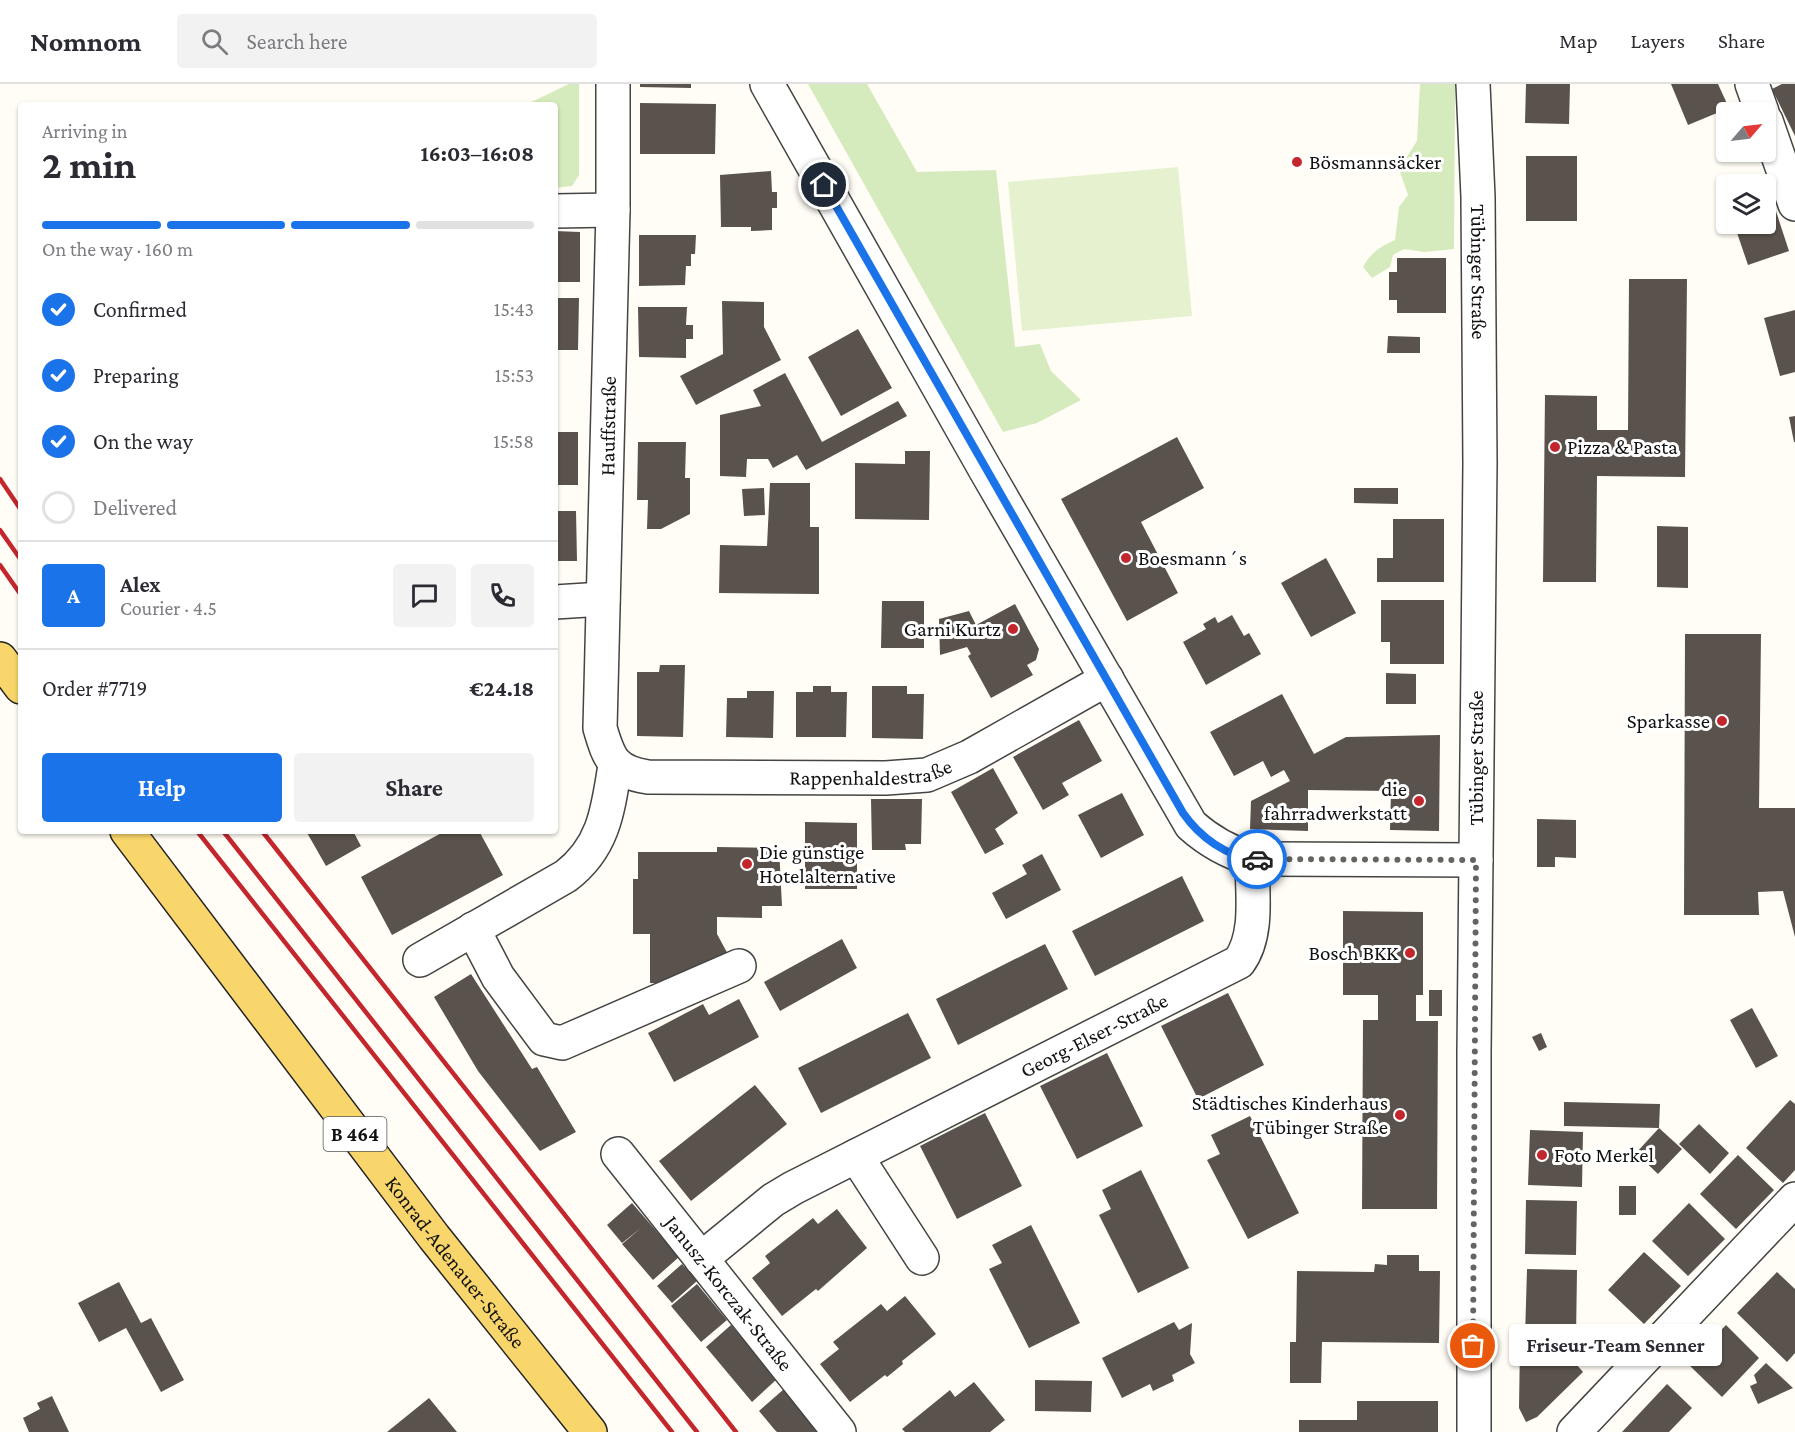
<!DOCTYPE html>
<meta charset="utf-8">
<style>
body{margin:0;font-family:"Crimson Pro",serif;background:#f2f2f3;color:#2b2b33;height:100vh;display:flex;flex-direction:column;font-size:22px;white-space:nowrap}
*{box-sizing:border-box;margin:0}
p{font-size:20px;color:#7c7c81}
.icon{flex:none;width:33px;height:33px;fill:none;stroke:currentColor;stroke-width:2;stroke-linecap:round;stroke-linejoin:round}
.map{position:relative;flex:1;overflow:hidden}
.panel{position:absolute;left:18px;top:18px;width:540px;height:732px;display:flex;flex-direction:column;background:#fff;border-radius:6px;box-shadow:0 2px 4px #0004}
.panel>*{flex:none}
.needle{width:39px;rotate:62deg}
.buttons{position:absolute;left:1716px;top:18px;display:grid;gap:12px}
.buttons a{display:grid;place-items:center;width:60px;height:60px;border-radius:6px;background:#fff;box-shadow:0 2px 4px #0004;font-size:30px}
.pin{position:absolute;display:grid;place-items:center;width:51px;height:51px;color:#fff;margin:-26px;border:3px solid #fff;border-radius:50%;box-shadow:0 2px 6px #0007}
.courier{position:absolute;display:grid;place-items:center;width:60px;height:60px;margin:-30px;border:4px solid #1a73e8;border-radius:50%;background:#fff;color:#222;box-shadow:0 2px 8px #0007}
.bubble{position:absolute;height:42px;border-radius:6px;background:#fff;box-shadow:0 2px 4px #0004;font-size:20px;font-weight:700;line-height:42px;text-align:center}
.headline em{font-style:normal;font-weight:700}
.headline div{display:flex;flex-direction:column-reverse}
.headline{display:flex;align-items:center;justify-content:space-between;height:102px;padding:0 24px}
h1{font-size:39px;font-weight:700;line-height:45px}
.bar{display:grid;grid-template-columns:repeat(4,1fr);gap:9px 6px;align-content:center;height:72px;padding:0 24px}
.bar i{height:8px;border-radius:4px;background:#e1e1e2}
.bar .active{background:#1a73e8}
.bar p{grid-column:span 4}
.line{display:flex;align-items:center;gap:15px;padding:0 24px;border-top:2px solid #e1e1e2}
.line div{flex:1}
.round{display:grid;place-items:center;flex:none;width:63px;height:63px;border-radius:6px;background:#f2f2f3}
ol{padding:0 24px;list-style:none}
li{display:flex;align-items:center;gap:18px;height:66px}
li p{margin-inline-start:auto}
li .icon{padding:6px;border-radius:50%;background:#1a73e8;color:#fff;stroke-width:4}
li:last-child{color:#7c7c81}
li i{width:33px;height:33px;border:3px solid #e1e1e2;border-radius:50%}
.primary-button{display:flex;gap:12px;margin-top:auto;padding:12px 24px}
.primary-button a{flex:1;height:69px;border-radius:6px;background:#1a73e8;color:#fff;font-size:24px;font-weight:700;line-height:69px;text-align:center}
.primary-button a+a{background:#f2f2f3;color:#2b2b33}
header{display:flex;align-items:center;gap:36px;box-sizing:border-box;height:84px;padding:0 30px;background:#fff;border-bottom:2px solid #e1e1e2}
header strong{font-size:28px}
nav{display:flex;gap:33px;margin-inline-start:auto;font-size:21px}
.search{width:420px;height:54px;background:#f2f2f3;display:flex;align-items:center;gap:15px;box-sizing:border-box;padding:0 21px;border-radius:6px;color:#7c7c81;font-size:22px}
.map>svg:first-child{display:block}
.green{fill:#d5ebbd}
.pitch{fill:#e6f2cf}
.building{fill:#5a524d}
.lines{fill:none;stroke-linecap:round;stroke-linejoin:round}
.minor-casing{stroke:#444;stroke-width:36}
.major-casing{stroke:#222;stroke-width:36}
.minor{stroke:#fff;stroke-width:33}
.major{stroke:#f9d66b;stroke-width:33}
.rail{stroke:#c4262e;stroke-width:4.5}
.done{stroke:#646461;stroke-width:6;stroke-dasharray:0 10.8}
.route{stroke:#1a73e8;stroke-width:8}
.poi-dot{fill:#c4262e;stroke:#fff;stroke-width:2}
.labels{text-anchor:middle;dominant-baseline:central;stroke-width:6;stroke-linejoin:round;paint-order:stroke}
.shield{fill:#fff;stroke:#585858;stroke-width:1.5}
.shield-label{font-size:20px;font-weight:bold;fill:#111}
.poi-label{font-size:21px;fill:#111;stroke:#fff;text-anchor:start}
.street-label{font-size:21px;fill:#111;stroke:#fff}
</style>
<header>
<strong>Nomnom</strong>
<div class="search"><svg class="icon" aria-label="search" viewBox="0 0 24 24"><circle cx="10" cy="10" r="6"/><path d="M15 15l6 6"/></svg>Search here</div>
<nav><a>Map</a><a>Layers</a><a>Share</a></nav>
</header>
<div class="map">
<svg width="1795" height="1348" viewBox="0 0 1795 1348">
<rect width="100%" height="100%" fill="#fffdf5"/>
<!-- green -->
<path class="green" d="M569,0H579V91L572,102L555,104V21H525Z
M808,0H867L917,88L996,86L1015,263L1040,260L1051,287L1081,316L1037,339L1003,348Z
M1420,0H1455L1454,165L1424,168L1404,165L1393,171L1390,183L1372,194L1363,183C1371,168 1380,163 1395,156L1399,123L1408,111L1399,85L1417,57Z"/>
<!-- pitch -->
<path class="pitch" d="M1178,83L1192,232L1022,247L1008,98Z"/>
<!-- building -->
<path class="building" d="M640,0H691V4L640,3Z
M1526,0H1570L1569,40L1525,39Z
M1671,0H1718L1729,24L1688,41Z
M1782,0H1795V52L1772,5Z
M640,19L716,20L715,70H640Z
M1526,72H1577V137H1526Z
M771,87L772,108H777V124H772V146L751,147V143H721L720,91Z
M1770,109L1789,167L1748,181L1734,140H1766V111Z
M555,147L580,148V198H555Z
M639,151H696L695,170H691V182H686L685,201L639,202Z
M1397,174H1446V229H1397V216H1389V188H1397Z
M1629,195H1687L1685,393L1597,392L1596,498H1543L1545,311L1597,312V346H1628Z
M555,214H579L578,266H555Z
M722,217L764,218V243L781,276L696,321L680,292L723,270Z
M638,223H687L686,241H693V255H686V274L639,273Z
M1795,226V288L1780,292L1764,234Z
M858,245L892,304L841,332L808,273Z
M1388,252L1420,253V269H1387Z
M785,289L822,358L898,317L907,332L806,386L797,371L773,384L768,375H747L746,393L720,392V331L761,322L753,306Z
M1795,332V358H1794L1789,333Z
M555,348H578V401H555Z
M1177,353L1204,404L1141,438L1178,509L1127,537L1061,415Z
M638,358H686L685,394H690V430L661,445H647L648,416H637Z
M905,367H930L929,436L855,435V379L905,380Z
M770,399H810V443H819V510L719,509L720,461L767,462Z
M764,404L765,431L744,432L742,405Z
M1354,404H1398V420L1354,419Z
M555,427H576L577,477H555Z
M1393,435H1444V498H1377V474H1393Z
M1657,442L1688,443V504L1657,503Z
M1326,474L1356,529L1311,553L1281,499Z
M1381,516H1444V580H1390V558H1381Z
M882,517H924V564H881Z
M1015,520L1039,565L1036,576L1027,581L1033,591L991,614L968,572L971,570L967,563L940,571L939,535L969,527L976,541Z
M1232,531L1244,552L1249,549L1261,570L1206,601L1183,558L1206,545L1203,540L1215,533L1218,539Z
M1685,550H1761L1759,724H1795V853L1783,807L1758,808L1759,831H1684Z
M660,581H685L683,653L637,652V588H659Z
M1386,589L1416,590V620H1386Z
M813,602H831V608H847L846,653H796V608H813Z
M872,602H907V610H924L923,655L872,654Z
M747,607H774L773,654L726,653L727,614H747Z
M1282,610L1314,670L1346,653L1440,651L1439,747L1390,746L1391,707L1308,706V747L1250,745L1251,717L1290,697L1284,686L1271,693L1263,677L1234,692L1210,648Z
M1079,636L1102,677L1062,699L1069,711L1043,726L1013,673Z
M993,684L1018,729L995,745L1004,760L985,770L951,708Z
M1122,709L1144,751L1101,774L1078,731Z
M871,715H922L921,760H905L906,766H872Z
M1537,735L1576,736V774L1555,773V783H1537Z
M805,738L857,739V805H805Z
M306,747H353L361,762L326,782Z
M445,747H479L503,791L392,851L361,793Z
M717,763L779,764L782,822H762V834L717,833V850L730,874L682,900L650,899V850H633V795H638V768H717Z
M1042,770L1061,806L1006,835L992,809L1027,790L1022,781Z
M1182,792L1204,837L1095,892L1072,847Z
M1343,827L1423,828V911H1416V937H1438L1437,1125H1362L1363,936H1378V911H1343Z
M842,855L857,884L780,927L764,898Z
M1045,860L1068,905L958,961L936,915Z
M471,890L532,985L537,983L576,1048L540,1067L478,987L434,913Z
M1429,906H1442V932H1429Z
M1228,909L1264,981L1198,1015L1161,942Z
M739,915L759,953L674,998L648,949L703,920L709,931Z
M1752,924L1778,972L1756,984L1730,936Z
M908,929L931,974L821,1029L798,984Z
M1541,949L1547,963L1539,967L1532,953Z
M1107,969L1143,1042L1077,1075L1040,1002Z
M755,1001L787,1040L691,1117L659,1077Z
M1790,1016L1795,1020V1086L1783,1099L1746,1064Z
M1564,1018L1660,1020L1659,1044L1564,1042Z
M985,1029L1022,1102L957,1135L920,1062Z
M1250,1032L1299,1129L1248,1155L1207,1076L1220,1070L1211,1051Z
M1699,1040L1729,1069L1710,1090L1679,1060Z
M1659,1044L1682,1065L1658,1090L1636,1069Z
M1530,1046L1583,1048L1582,1103L1528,1101Z
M1738,1071L1774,1106L1736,1145L1700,1110Z
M1141,1086L1189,1184L1138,1209L1099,1131L1111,1125L1102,1106Z
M1619,1102H1636V1131H1619Z
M1526,1116L1577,1117L1576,1171L1525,1170Z
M632,1119L679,1173L653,1196L622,1160L641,1144L622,1159L607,1141Z
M1689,1119L1725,1155L1688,1192L1652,1157Z
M837,1125L867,1164L818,1207L816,1205L782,1232L752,1194L770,1179L765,1172L813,1134L818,1140Z
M1031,1141L1080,1239L1029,1264L989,1185L1002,1179L992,1161Z
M1644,1168L1681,1202L1644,1240L1608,1206Z
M1387,1171H1419V1187H1440L1439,1259L1322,1258L1321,1299H1290V1258H1296L1297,1187L1374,1188L1375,1180L1387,1181Z
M682,1180L697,1197L672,1219L657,1202Z
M1527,1185L1577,1186L1576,1254L1525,1253Z
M1777,1188L1795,1205V1269L1787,1278L1737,1229Z
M119,1198L141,1239L151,1234L184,1296L161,1308L126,1244L99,1258L78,1219Z
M697,1200L727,1236L701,1258L671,1222Z
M905,1212L936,1250L902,1277L903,1280L887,1293L885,1291L850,1318L820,1280L839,1265L833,1258L881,1220L887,1227Z
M1174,1238L1179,1246L1192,1239L1190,1270L1195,1279L1172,1291L1174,1297L1153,1307L1150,1300L1122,1314L1102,1274Z
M731,1241L777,1295L752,1318L706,1263Z
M1726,1241L1759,1274L1722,1313L1688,1280Z
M1520,1260L1560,1261L1583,1288L1537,1333L1526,1338L1519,1324Z
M1766,1279L1793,1304L1758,1320L1750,1302L1757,1299L1754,1291Z
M1035,1296L1092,1297L1091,1328L1035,1327Z
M974,1298L1005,1336L990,1348H905L902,1345L950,1306L955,1313Z
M1667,1300L1692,1324L1669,1348H1622Z
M784,1305L822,1348H777L774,1345L759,1327Z
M52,1312L69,1348H29L23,1334L40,1325L37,1319Z
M429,1314L457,1348H387Z
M1357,1317H1438V1348H1299V1336H1357Z"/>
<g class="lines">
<!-- minor casing -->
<g class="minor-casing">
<g id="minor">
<path id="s1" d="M613,0V126L600,644C609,675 614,688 648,693L886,694L927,691L969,673L1107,595"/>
<path d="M767,0L985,385L1191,741C1210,758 1228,768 1252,775L1476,776"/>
<path id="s2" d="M1473,0L1478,113L1480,379L1474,969V1348"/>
<path d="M1752,0L1762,28"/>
<path d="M1766,37L1795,120"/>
<path d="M555,127L613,126"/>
<path d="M555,518L603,515"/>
<path d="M473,845L498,893L544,955L562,959L739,882"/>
<path d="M420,876L566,792C604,763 608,726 615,681"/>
<path id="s3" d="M618,1070L839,1348"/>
<path d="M856,1072L922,1174"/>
<path id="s4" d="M701,1175L773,1116L793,1104L1239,878C1259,851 1252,808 1252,775"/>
<path d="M1574,1348L1795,1115"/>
</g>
</g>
<!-- major casing -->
<g class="major-casing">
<g id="major">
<path d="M0,575L21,603"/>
<path id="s5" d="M127,747L434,1153L590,1348"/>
</g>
</g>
<!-- minor -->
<use href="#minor" class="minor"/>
<!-- major -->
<use href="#major" class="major"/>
<!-- rail -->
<path class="rail" d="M0,395L21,426
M0,446L21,476
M0,481L21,511
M197,747L672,1348
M223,747L697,1348
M262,747L736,1348"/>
</g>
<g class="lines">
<!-- done -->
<path class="done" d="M1257,775L1476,776L1473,1262"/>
<!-- route -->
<path class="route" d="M824,101L1183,729C1199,752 1227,774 1257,775"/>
</g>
<!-- markers -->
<g class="poi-dot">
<circle cx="1297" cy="78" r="6"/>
<circle cx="1555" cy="363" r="6"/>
<circle cx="1126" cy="474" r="6"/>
<circle cx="1013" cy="545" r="6"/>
<circle cx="1722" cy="637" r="6"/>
<circle cx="1419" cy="717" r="6"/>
<circle cx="747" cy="780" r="6"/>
<circle cx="1410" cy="869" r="6"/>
<circle cx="1400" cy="1031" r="6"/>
<circle cx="1542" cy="1071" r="6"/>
</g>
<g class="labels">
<!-- shield labels -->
<rect class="shield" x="323.5" y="1033" width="63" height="34" rx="4.5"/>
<g class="shield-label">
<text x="355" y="1050">B 464</text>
</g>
<!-- poi labels -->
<g class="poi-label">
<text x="1309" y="78">Bösmannsäcker</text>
<text x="1567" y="363">Pizza &amp; Pasta</text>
<text x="1138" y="474">Boesmann´s</text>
<text x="1001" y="545" text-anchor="end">Garni Kurtz</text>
<text x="1710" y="637" text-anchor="end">Sparkasse</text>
<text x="1407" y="705" text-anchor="end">die<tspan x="1407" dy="24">fahrradwerkstatt</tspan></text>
<text x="759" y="768">Die günstige<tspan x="759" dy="24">Hotelalternative</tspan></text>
<text x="1398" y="869" text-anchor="end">Bosch BKK</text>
<text x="1388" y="1019" text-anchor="end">Städtisches Kinderhaus<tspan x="1388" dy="24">Tübinger Straße</tspan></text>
<text x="1554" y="1071">Foto Merkel</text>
</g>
<!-- street labels -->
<g class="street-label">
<text stroke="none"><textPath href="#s2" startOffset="188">Tübinger Straße</textPath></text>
<text transform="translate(608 342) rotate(-89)">Hauffstraße</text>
<text transform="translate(1476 674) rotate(-90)">Tübinger Straße</text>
<text stroke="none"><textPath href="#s1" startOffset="942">Rappenhaldestraße</textPath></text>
<text stroke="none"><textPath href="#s4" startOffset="454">Georg-Elser-Straße</textPath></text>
<text stroke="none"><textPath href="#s5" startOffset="542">Konrad-Adenauer-Straße</textPath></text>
<text stroke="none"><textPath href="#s3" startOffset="178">Janusz-Korczak-Straße</textPath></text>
</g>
</g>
</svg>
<div class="buttons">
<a><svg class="needle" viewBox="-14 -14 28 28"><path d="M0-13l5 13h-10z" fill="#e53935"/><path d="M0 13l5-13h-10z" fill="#7c7c81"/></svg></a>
<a><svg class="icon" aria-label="layers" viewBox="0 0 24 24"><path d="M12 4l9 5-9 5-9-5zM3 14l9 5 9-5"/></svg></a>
</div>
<div class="pin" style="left:1473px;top:1262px;background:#ea580c"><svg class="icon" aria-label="bag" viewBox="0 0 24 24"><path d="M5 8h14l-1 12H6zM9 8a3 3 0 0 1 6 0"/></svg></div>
<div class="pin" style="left:824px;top:101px;background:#1f2937"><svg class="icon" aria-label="home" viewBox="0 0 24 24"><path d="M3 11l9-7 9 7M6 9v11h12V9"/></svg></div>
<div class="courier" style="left:1257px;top:775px"><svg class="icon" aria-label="car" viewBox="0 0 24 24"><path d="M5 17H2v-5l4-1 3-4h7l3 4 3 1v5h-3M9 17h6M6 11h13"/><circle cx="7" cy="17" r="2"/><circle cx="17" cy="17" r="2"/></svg></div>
<div class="bubble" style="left:1509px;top:1240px;width:213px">Friseur-Team Senner</div>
<section class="panel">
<div class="headline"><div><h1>2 min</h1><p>Arriving in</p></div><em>16:03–16:08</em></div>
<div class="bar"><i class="active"></i><i class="active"></i><i class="active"></i><i></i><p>On the way · 160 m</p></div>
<ol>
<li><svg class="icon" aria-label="check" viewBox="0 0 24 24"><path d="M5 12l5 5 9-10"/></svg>Confirmed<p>15:43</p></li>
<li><svg class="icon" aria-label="check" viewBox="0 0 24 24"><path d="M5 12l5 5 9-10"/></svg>Preparing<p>15:53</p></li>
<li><svg class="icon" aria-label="check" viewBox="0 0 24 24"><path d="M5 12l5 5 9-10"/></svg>On the way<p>15:58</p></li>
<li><i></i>Delivered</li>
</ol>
<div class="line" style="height:108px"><b class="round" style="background:#1a73e8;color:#fff">A</b><div><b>Alex</b><p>Courier · 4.5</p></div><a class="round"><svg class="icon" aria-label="chat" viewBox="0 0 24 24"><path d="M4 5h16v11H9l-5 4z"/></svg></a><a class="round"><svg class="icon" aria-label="phone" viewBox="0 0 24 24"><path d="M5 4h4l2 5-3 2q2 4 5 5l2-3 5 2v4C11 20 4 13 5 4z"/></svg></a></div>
<div class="line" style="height:78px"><div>Order #7719</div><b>€24.18</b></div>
<div class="primary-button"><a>Help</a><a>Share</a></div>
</section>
</div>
